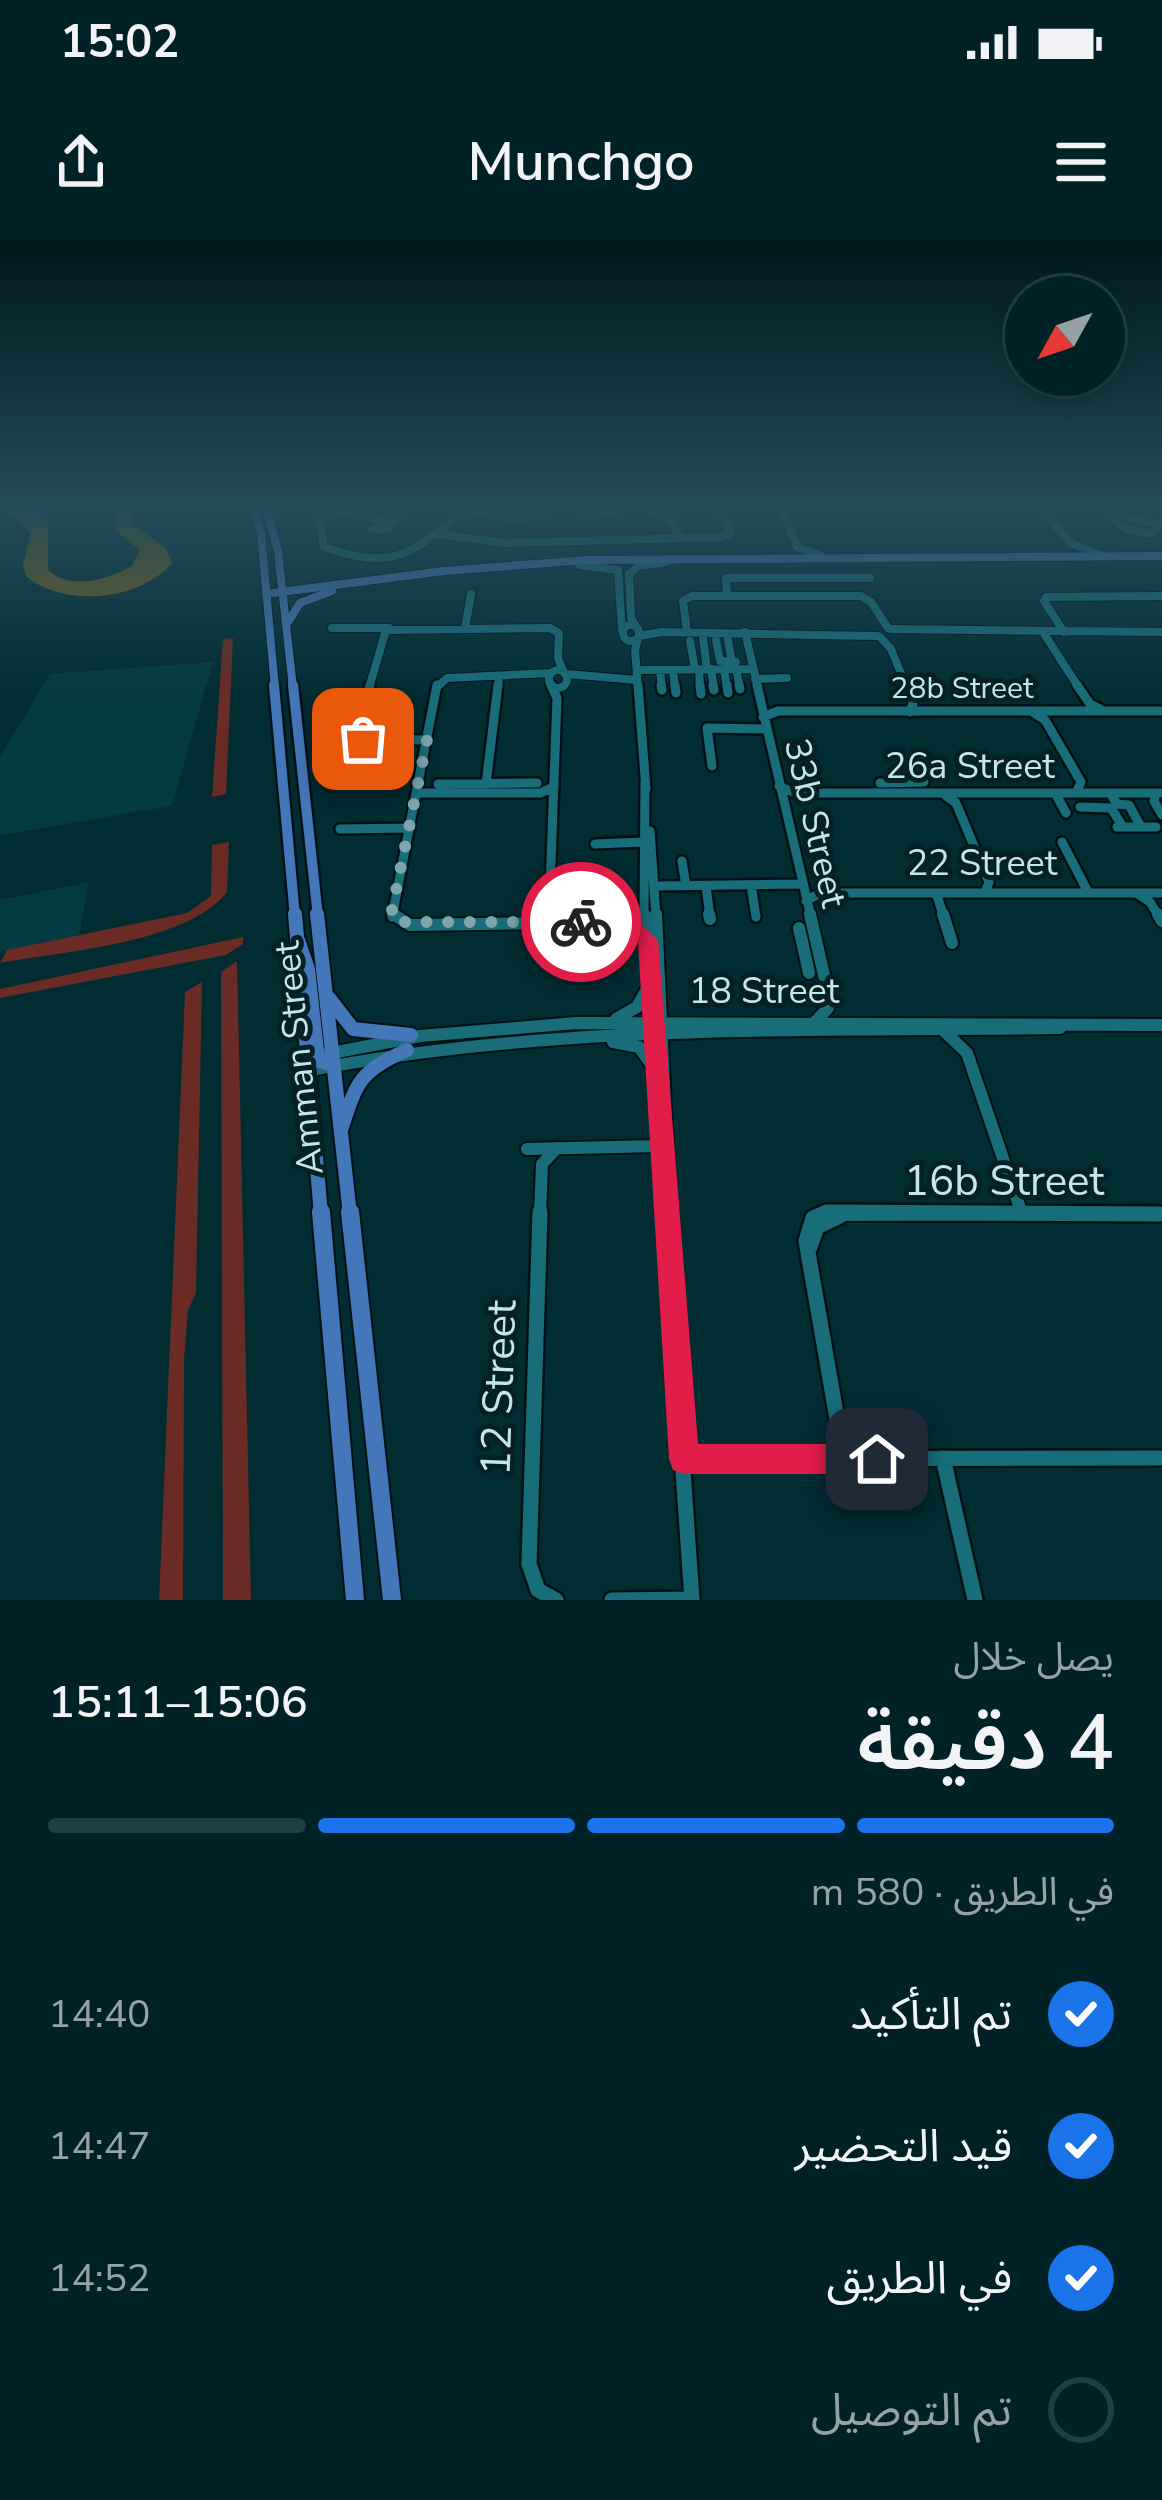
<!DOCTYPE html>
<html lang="ar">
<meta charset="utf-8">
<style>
body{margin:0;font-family:"Nunito Sans","Noto Sans Arabic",sans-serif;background:#0e2e32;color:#f1f3f6;direction:rtl;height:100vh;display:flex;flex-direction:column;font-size:45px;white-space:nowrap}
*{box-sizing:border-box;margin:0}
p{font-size:39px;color:#95a3a7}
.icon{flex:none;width:66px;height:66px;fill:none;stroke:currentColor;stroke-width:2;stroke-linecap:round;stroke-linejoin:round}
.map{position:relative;height:1360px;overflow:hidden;direction:ltr}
.sheet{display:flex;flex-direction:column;background:#002126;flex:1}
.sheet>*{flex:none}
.needle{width:78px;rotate:230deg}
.tools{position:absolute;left:1005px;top:36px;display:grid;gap:24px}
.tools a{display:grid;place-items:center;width:120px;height:120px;border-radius:50%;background:#002126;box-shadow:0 6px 18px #0003,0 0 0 3px #223e43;font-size:60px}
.pin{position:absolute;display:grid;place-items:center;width:102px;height:102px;color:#fff;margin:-51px;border-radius:24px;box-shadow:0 6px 18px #0006}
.courier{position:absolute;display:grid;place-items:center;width:120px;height:120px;margin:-60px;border:9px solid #e11d48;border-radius:50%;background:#fff;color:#222;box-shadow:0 3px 15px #0007}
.headline em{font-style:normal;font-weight:600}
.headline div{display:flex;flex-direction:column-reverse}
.headline{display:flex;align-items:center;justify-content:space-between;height:204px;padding:0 48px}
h1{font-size:78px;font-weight:600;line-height:90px}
.bar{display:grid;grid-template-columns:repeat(4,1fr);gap:18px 12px;align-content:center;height:144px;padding:0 48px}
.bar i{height:15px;border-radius:9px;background:#223e43}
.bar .active{background:#1a73e8}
.bar p{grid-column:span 4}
ol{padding:0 48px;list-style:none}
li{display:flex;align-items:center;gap:36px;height:132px}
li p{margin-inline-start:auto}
li .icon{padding:12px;border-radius:50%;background:#1a73e8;color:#fff;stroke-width:4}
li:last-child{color:#95a3a7}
li i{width:66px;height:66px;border:6px solid #223e43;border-radius:50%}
.status{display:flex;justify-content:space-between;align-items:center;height:84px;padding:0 60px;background:#002126;direction:ltr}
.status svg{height:33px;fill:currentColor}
header{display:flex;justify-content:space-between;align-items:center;height:156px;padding:0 48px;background:#002126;font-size:54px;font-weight:600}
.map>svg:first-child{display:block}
.built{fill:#043a41}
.green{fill:#692b24}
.water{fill:#7b6317}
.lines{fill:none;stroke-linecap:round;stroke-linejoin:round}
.minor-far3-casing{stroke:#001216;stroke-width:10}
.minor-far2-casing{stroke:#001216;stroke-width:14}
.minor-far1-casing{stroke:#001216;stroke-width:16}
.minor-casing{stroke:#001216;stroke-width:20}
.major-far3-casing{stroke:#001216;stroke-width:10}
.major-far2-casing{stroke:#001216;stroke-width:15}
.major-far1-casing{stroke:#001216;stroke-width:18}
.major-casing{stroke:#001216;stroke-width:22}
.minor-far3{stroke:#186d79;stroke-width:8}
.minor-far2{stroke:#186d79;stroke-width:9}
.minor-far1{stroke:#186d79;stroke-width:12}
.minor{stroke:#186d79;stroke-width:15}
.major-far3{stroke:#4477b9;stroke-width:8}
.major-far2{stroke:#4477b9;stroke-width:10}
.major-far1{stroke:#4477b9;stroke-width:14}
.major{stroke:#4477b9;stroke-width:18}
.route{fill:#e11d48}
.done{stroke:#7ea5ac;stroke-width:12;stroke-dasharray:0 21.6}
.labels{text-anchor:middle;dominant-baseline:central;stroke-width:10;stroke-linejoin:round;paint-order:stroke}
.far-street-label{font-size:30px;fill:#c2e6ed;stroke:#072024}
.street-label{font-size:36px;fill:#c2e6ed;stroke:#072024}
.near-street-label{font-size:42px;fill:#c2e6ed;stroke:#072024}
</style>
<div class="status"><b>15:02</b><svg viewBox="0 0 49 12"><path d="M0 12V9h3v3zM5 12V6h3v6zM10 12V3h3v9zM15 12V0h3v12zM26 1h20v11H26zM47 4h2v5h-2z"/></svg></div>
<header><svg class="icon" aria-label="menu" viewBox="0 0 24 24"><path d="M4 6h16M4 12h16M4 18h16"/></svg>Munchgo<svg class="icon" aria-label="share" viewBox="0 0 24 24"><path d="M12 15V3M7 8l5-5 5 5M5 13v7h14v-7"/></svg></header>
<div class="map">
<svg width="1162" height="1360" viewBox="0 0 1162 1360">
<rect width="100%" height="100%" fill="#002c32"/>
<!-- built -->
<path class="built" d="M213,422L172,566L0,595V516L50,434Z
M89,642L79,695L0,712V660Z"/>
<!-- green -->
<path class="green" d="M233,398L226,554L212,557L223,399Z
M229,602L227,652C186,704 63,711 0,723L7,710L187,673L211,656L212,605Z
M243,697V704L226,715L0,758V749Z
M237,721L251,1360H223L221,732Z
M202,742L196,1053L188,1070L184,1120L183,1360H159L185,752Z"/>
<!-- water -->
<path class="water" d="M6,269H35L48,282V330C71,351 106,340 132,326L140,310L115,290L117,269H132L133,285L166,308L172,323C140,361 63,368 26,336L23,324L31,293Z"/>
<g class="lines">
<!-- minor-far3 casing -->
<g class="minor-far3-casing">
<path id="minor-far3" d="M332,269L381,280
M463,269L508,278L547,276
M646,269L672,281L679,296
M719,269L729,287
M782,269L797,307L822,316
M1040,269L1072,304L1102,315
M1103,269C1117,286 1130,294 1152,293L1162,283
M335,271L320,282L324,307C393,331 413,315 463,269
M585,273L596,274L587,275Z
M1106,273L1160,285
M596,274L626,269
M400,276L371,289H387L408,269
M438,294L505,303L722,297L731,293L729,287
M579,325L618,330L622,390
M727,356L726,338H870
M623 393a8 8 0 1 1 16 0a8 8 0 1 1-16 0Z
M332,388H389
M465,388L471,354
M637,388L631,378L629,334L639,326L668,322
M891,389L1162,392
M660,392L877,396
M687,392L683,361L692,356H861L871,362L888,388
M745,392L758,448
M1043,392L1079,448
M1064,392L1044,361L1046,357L1162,356
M880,397L891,409L907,448
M703,398L707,429
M716,400L720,421L736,422
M728,400L732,422
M690,401L695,429
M711,429L714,448
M724,429L727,448
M736,429L740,448
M637,430L753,429
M660,430L662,448
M673,430L675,448
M699,430L700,448
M549 439a9 9 0 1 1 18 0a9 9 0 1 1-18 0Z
M567,434L637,440
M755,439L787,438
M369,448L386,390L550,388L559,393L558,418L564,433
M436,448L447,438L551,433
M498,448L499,438
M638,448L635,410L639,396L662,392"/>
</g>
<!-- minor-far2 casing -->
<g class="minor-far2-casing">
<path id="minor-far2" d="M370,445L355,493L367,499L427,500
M638,445L646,549
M661,445L662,450
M675,445L676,453
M700,445L701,454
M713,445L714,450
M727,445L728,453
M739,445L740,449
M757,445L811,677
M905,445L913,463L910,472
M1077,445L1090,464L1100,469
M1034,473L1045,480L1081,542L1076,553
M763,477L778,471H1162
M712,526L707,488L766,489
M880,543L924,542
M438,544L537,543
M486,544L498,445
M779,546L795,553H1162
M416,553H540L554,547
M1055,553L1066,573
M1156,553L1154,561L1162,575
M945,555L956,563L989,642L985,653
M1112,556L1117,564L1129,565L1141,587
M1080,567L1111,568L1123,587
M1117,587H1156
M340,589L410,588
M650,591L656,677
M1062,602L1088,652
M595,604L643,602
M682,621L686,646
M751,645L756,677
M654,646L802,644
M706,646L710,677
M936,653L944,677
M1136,653L1150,662L1159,677
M806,661L820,653H1162
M392,677L437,445
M549,677L557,458L551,445
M635,677L644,669
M644,677L645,542"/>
</g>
<!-- minor-far1 casing -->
<g class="minor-far1-casing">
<path id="minor-far1" d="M393,674L410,685L613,682L638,674
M644,674L665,975
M656,674L668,931
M709,674L710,679
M810,674L829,757L828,768L816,781
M943,674L952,703
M1158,674L1162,681
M549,683V674
M799,688L809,733
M616,779L637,767L651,742
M945,792L967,813L1022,974
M613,802L639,807L654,828
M311,817L420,796L576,783L1162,785
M306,831C556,783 807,791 1060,788
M527,909L660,906
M540,975L542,924L557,908
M818,975L1162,974"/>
</g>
<!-- minor casing -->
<g class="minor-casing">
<path id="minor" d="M540,972L529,1324L538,1350L556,1360
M665,972L692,1360
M810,1007L817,987L840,976
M943,1218L975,1360
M684,1219L1162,1218
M844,1219L806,1001L813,978L827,972L1162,974
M612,1360L692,1359"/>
</g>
<!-- major-far3 casing -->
<g class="major-far3-casing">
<path id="major-far3" d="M254,269L261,293L275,448
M267,269L278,311L293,448
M273,353L444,331L586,320L1162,316
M288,382L300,363L332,351"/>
</g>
<!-- major-far2 casing -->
<g class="major-far2-casing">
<path id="major-far2" d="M274,445L295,677
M293,445L318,677"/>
</g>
<!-- major-far1 casing -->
<g class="major-far1-casing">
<path id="major-far1" d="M295,674L321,975
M317,674L350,975
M298,700L308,729L318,820L333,825
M329,758L353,789L411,795
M341,890C357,841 359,832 407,810"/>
</g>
<!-- major casing -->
<g class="major-casing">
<path id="major" d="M321,972L355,1360
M350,972L392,1360"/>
</g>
<!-- minor-far3 -->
<use href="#minor-far3" class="minor-far3"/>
<!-- minor-far2 -->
<use href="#minor-far2" class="minor-far2"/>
<!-- minor-far1 -->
<use href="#minor-far1" class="minor-far1"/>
<!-- minor -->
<use href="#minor" class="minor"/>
<!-- major-far3 -->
<use href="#major-far3" class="major-far3"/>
<!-- major-far2 -->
<use href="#major-far2" class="major-far2"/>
<!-- major-far1 -->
<use href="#major-far1" class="major-far1"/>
<!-- major -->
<use href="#major" class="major"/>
</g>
<!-- sky -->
<linearGradient id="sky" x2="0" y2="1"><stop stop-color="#00181c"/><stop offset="0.58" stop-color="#264b5a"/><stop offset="1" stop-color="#264b5a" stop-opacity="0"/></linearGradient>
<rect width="1162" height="460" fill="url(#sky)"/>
<!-- route -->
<path class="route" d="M581,675L637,680L658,700L698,1204H877L887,1208L892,1219L887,1229L877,1234H684L673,1230L669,1219L638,703L625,692L574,687L571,682Z"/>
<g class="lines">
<!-- done -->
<path class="done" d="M363,499L427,500L392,670L396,682H581"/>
</g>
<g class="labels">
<!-- far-street labels -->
<g class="far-street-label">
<text x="962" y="448">28b Street</text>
</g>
<!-- street labels -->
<g class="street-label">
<text x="970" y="526">26a Street</text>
<text transform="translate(815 583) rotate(77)">33b Street</text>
<text x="982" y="623">22 Street</text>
<text x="764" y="751">18 Street</text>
<text transform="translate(299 818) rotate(-96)">Amman Street</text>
</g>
<!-- near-street labels -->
<g class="near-street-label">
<text x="1004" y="941">16b Street</text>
<text transform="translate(499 1148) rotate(-88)">12 Street</text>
</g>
</g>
</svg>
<div class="tools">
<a><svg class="needle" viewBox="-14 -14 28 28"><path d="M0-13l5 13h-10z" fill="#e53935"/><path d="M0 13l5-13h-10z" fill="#95a3a7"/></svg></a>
</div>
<div class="pin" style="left:363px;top:499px;background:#ea580c"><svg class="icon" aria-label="bag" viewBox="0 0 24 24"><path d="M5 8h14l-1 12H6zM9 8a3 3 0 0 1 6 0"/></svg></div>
<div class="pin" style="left:877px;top:1219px;background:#1f2937"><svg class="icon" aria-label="home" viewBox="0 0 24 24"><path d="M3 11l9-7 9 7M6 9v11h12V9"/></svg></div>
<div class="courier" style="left:581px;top:682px"><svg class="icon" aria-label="bike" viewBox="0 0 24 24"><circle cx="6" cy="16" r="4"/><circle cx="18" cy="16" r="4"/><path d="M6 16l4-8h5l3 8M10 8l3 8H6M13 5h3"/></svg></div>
</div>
<section class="sheet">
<div class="headline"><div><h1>4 دقيقة</h1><p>يصل خلال</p></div><em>15:06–15:11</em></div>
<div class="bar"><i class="active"></i><i class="active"></i><i class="active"></i><i></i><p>في الطريق · 580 m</p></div>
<ol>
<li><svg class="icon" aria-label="check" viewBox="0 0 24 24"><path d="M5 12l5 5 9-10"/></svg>تم التأكيد<p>14:40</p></li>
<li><svg class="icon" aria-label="check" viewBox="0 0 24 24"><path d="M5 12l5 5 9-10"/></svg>قيد التحضير<p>14:47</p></li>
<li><svg class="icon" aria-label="check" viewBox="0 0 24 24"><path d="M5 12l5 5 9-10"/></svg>في الطريق<p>14:52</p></li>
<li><i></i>تم التوصيل</li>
</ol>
</section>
